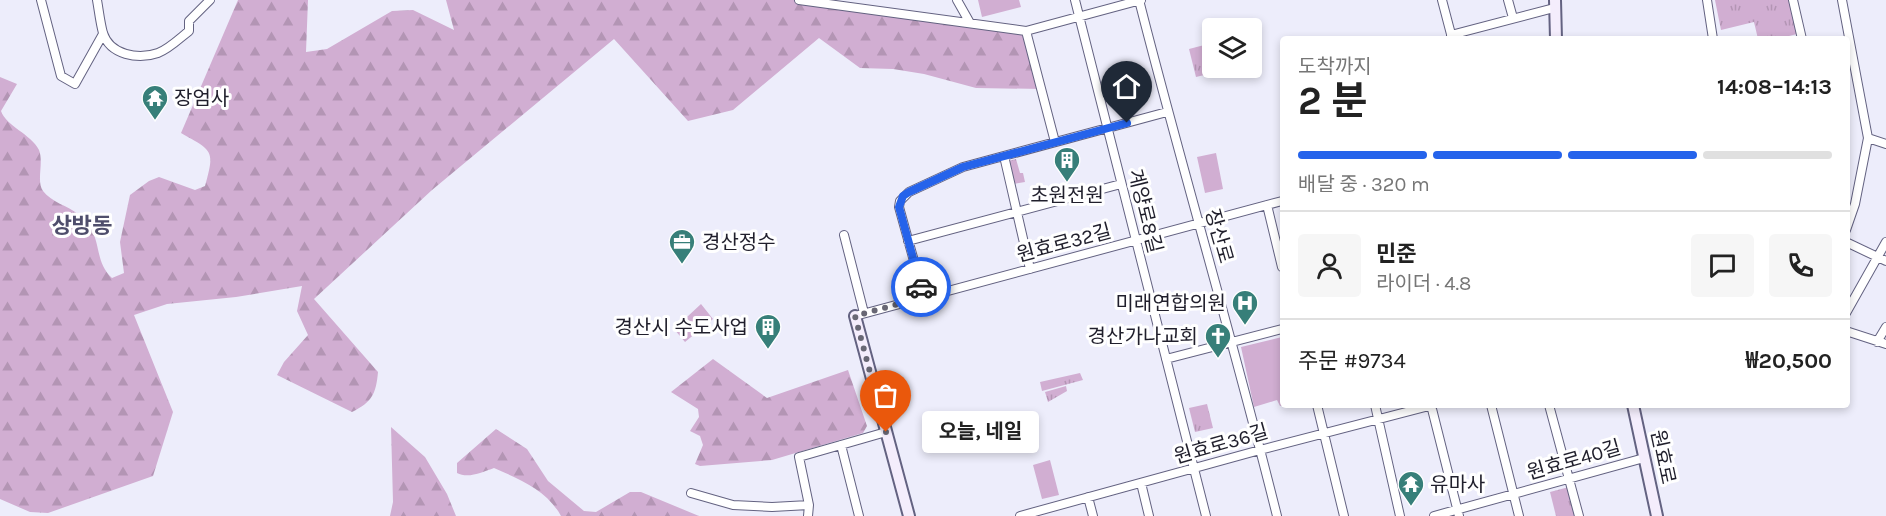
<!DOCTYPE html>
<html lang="ko">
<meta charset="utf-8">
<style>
body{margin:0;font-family:Karla,"Noto Sans KR",sans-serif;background:#f6f6f6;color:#222;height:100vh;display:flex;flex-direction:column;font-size:22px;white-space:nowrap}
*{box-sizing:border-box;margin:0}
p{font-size:20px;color:#767676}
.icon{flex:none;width:33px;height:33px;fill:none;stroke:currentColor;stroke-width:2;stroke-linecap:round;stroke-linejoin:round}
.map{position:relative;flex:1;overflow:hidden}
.sheet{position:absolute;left:1280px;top:36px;width:570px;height:372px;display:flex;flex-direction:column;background:#fff;border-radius:6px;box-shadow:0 3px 9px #0003}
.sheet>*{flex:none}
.buttons{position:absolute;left:1202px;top:18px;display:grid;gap:12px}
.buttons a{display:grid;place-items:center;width:60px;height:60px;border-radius:6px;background:#fff;box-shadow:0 3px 9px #0003;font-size:30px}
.pin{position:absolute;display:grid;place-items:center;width:51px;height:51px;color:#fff;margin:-62px -26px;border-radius:50% 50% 50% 0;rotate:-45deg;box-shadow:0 0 6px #0007}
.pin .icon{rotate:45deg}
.courier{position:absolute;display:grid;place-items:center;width:60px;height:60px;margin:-30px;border:4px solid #2563eb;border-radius:50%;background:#fff;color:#222;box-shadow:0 2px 8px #0007}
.bubble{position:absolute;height:42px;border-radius:6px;background:#fff;box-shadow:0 3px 9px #0003;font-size:20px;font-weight:700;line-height:42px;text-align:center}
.headline em{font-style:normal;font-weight:700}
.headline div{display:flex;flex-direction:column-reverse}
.headline{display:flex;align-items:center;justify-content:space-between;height:102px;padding:0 18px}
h1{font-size:39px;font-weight:700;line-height:45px}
.bar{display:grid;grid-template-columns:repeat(4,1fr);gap:9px 6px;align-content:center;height:72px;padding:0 18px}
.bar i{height:8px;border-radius:4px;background:#e0e0e0}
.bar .on{background:#2563eb}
.bar p{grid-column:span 4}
.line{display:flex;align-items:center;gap:15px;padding:0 18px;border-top:2px solid #e0e0e0}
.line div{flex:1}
.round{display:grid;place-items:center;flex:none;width:63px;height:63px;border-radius:6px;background:#f6f6f6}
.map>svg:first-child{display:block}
.grass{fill:url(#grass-tufts)}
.forest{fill:url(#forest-firs)}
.pitch{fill:#d1aed2}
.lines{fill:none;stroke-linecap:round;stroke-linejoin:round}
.street-casing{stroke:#636281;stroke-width:10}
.secondary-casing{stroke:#636281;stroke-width:14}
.street{stroke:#fff;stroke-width:8}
.secondary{stroke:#f4edfc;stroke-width:10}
.done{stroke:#686774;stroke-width:6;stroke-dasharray:0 10.8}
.route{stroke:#2563eb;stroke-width:8}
.labels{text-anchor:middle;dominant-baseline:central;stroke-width:6;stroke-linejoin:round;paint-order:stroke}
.poi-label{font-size:20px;fill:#201f2c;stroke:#fff;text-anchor:start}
.street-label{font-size:20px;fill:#201f2c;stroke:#fff}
.quarter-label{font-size:22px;font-weight:bold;fill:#4f4e6c;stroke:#fff}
</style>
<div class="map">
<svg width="1886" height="516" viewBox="0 0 1886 516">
<defs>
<pattern id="grass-tufts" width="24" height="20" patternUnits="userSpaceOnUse" patternTransform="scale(1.5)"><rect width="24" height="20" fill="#d1aed2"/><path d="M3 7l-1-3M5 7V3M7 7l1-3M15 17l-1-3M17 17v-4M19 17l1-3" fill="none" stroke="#b395b4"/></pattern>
<pattern id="forest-firs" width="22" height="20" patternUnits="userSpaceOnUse" patternTransform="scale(1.5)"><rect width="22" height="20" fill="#d1aed2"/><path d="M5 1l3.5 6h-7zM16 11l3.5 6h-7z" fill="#b395b4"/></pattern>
</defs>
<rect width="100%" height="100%" fill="#ededfb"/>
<!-- grass -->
<path class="grass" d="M1715,0H1789L1797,34L1777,39H1758L1754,22L1721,30Z
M1212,43V68H1228L1229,69L1196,77L1189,49Z
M1016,159L1020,173H1023L1025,182L1013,184L1008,161Z
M1080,373L1083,380L1042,391L1040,382Z
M1066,386L1067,391L1048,402L1045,392Z
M1207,404L1213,428L1195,432L1189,408Z
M1569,487L1577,516H1556L1550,492Z"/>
<!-- forest -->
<path class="forest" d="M238,0H308L306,52L327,49L392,11L413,10L454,30L446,0H799L1026,31L1041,89L976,88L924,74L893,69L860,68L819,38L733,110L688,121L614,39L432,190L314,299L378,372C376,394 372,402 352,412L277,375L284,362L308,335L297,311L302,286L236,297L167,304L134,315L173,412L153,476L48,513L30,512L0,499V77L17,84L1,111C6,126 31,134 39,150C44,163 36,181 43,191C51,202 68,206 78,214C82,218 86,224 90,228C101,243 95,262 112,278L124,273L120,242L130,195L149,181L159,177L195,190L205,186C215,150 213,151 181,133Z
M713,359L767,398L848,370L867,426L863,433L772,460L700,466L695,464L703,445L700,436L690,431L699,417L698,409L671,392Z
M391,427L425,457L447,494L456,516H390L393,502Z
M496,429L527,449L548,481L584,511L596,512L630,492H641L699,516H561C547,490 519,479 494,468C483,472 468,479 457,473V463Z"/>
<!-- pitch -->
<path class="pitch" d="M978,0H1019L1021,7L982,17Z
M1216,153L1223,189L1205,193L1197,157Z
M701,304L713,319L685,342L674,329Z
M1282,337V405H1284L1280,406L1277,400L1254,407L1241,347Z
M1050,460L1059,495L1042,499L1033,465Z"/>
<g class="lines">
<!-- street casing -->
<g class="street-casing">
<path id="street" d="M41,0L61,76L75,84L103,34
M97,0C99,11 100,22 103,33C110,55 138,60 158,53C169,49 180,38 189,31V21L210,0
M799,0L1026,31L1141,0
M957,0L970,23
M1075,0L1206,516
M1139,0C1183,173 1234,343 1277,516
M1442,0L1452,38
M1508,0L1513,18
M1707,0L1713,39
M1793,0L1802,39
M1842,0L1868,138L1855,204L1846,230
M1026,31L1055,142
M1451,35L1554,8
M1868,138L1886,144
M1004,156L1030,269
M1267,205L1282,267
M844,235L864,313
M908,241L1121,184
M1846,242L1886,261
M924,297L899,207L900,201L909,192L963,167L1167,112
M1846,313L1886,242
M855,316L1282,201
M1846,331L1886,344
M1877,342L1886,327
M1166,359L1282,329
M1317,405L1344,516
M1375,405L1400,516
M1431,405L1459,516
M1491,405L1519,516
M1549,405L1579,516
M841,445L859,516
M1141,483L1149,516
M691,493L733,505L772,507L809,505
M1088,497L1093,516
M808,516L809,505L799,457L886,432
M1020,516L1260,450L1433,405
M1434,516L1644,458"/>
</g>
<!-- secondary casing -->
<g class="secondary-casing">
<path id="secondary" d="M1555,0L1556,39
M855,316L909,516
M1633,405L1657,516"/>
</g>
<!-- street -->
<use href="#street" class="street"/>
<!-- secondary -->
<use href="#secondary" class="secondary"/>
</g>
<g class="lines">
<!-- done -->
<path class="done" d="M886,432L855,316L924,297L921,287"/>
<!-- route -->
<path class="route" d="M921,287L899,207L903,196L909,192L963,167L1127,123"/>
</g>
<!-- icons -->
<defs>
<g id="temple-pin" transform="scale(1.35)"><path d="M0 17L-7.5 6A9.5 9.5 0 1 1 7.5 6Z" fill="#377f79" stroke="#fff"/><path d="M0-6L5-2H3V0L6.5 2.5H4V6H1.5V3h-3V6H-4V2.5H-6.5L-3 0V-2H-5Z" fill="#fff"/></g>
<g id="building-pin" transform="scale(1.35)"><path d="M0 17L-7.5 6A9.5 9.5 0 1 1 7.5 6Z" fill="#377f79" stroke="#fff"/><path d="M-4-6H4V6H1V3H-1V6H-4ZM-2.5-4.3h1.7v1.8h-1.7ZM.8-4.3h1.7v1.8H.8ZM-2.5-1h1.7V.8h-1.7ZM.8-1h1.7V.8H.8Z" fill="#fff"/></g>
<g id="office-pin" transform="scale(1.35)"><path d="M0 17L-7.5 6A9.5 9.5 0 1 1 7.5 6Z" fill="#377f79" stroke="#fff"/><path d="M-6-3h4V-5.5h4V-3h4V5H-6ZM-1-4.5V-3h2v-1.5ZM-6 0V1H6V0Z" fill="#fff"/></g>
<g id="hospital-pin" transform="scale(1.35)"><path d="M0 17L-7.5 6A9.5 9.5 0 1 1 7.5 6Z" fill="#377f79" stroke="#fff"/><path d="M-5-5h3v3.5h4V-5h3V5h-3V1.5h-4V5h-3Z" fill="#fff"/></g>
<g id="church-pin" transform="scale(1.35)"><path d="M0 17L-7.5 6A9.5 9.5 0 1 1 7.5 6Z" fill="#377f79" stroke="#fff"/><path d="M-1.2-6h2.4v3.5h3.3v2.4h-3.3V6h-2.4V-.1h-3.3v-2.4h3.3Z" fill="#fff"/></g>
</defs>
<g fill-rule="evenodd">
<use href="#temple-pin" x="155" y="98"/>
<use href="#building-pin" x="1067" y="160"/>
<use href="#office-pin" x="682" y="242"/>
<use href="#hospital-pin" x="1245" y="303"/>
<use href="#building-pin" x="768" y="327"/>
<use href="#church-pin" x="1218" y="336"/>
<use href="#temple-pin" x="1411" y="484"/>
</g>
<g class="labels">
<!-- poi labels -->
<g class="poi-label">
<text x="174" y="98">장엄사</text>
<text x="1067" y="195" text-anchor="middle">초원전원</text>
<text x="702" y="242">경산정수</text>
<text x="1226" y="303" text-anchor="end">미래연합의원</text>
<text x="748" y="327" text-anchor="end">경산시 수도사업</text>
<text x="1198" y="336" text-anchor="end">경산가나교회</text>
<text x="1430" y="484">유마사</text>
</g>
<!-- street labels -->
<g class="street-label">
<text transform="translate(1145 211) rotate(76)">계양로8길</text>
<text transform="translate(1219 236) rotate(74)">장산로</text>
<text transform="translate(1064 243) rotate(-15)">원효로32길</text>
<text transform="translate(1221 444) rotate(-16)">원효로36길</text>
<text transform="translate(1663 457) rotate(78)">원효로</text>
<text transform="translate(1574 460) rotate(-16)">원효로40길</text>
</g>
<!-- quarter labels -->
<g class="quarter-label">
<text x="82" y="226">상방동</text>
</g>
</g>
</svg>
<div class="buttons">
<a><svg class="icon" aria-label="layers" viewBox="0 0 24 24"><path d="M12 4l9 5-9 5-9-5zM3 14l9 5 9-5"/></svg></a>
</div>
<div class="pin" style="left:886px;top:432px;background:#ea580c"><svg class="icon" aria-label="bag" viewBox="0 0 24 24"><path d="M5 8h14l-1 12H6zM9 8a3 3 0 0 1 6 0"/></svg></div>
<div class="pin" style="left:1127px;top:123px;background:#1f2937"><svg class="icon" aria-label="home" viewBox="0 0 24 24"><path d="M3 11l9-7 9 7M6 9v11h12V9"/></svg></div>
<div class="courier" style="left:921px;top:287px"><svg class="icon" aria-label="car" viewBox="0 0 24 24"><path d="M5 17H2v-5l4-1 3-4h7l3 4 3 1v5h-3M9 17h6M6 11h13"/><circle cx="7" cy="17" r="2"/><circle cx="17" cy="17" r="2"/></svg></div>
<div class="bubble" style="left:922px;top:411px;width:117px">오늘, 네일</div>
<section class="sheet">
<div class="headline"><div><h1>2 분</h1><p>도착까지</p></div><em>14:08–14:13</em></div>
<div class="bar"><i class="on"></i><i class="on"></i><i class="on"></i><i></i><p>배달 중 · 320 m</p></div>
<div class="line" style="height:108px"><a class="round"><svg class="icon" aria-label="person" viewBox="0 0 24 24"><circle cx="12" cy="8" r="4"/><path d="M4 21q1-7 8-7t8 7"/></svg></a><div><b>민준</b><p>라이더 · 4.8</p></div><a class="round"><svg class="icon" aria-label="chat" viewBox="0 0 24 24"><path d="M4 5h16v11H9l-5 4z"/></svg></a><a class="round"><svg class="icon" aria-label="phone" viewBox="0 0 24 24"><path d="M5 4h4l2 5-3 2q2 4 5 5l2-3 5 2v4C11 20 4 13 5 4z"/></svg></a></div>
<div class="line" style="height:78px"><div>주문 #9734</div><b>₩20,500</b></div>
</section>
</div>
